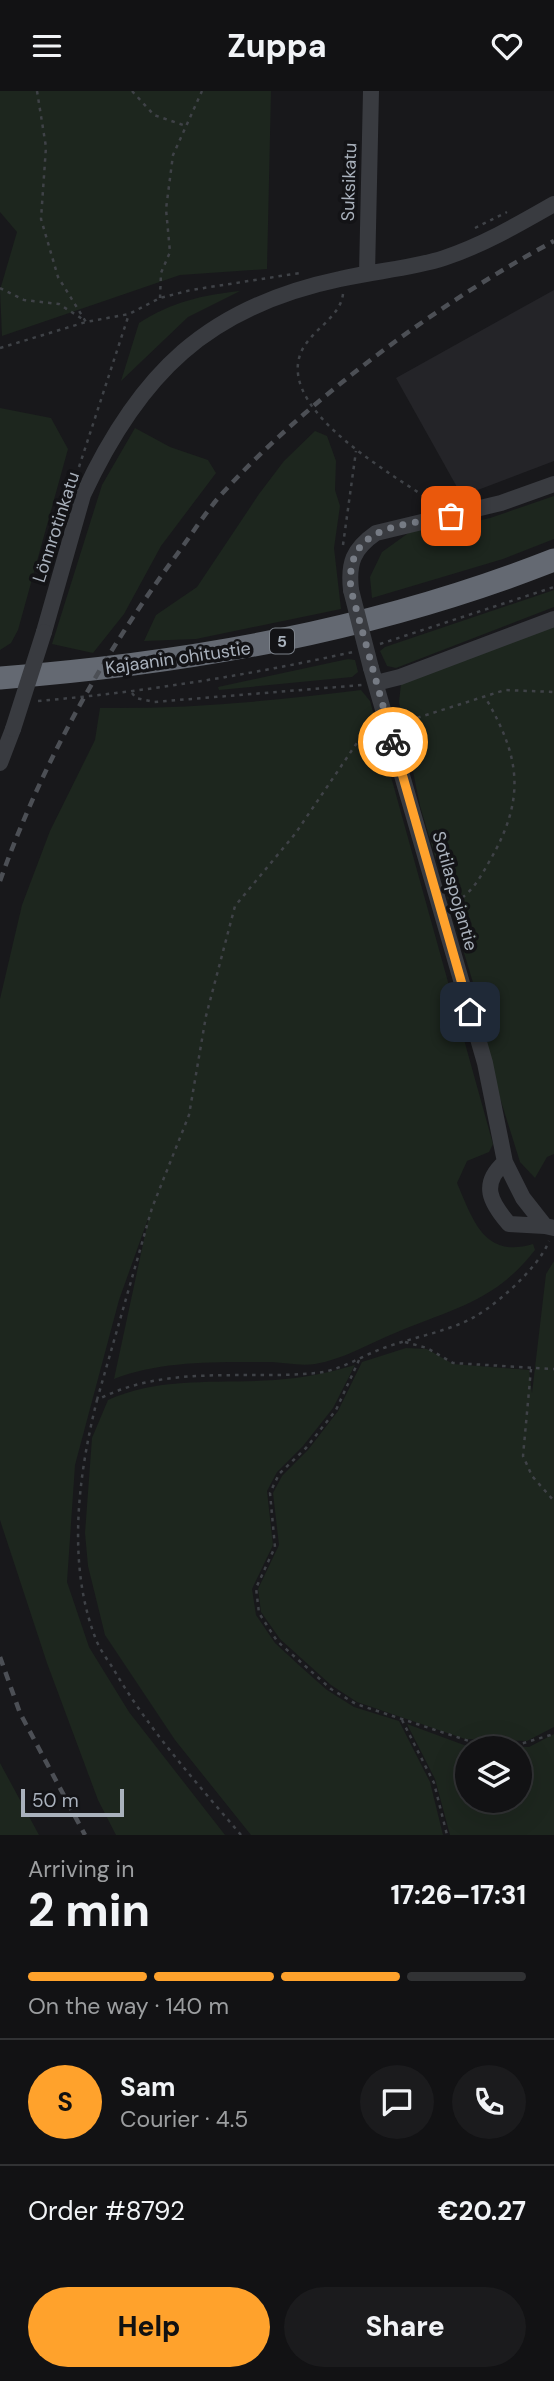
<!DOCTYPE html>
<meta charset="utf-8">
<style>
body{margin:0;font-family:"DM Sans",sans-serif;background:#1b1b1d;color:#f1f3f6;height:100vh;display:flex;flex-direction:column;font-size:26px;white-space:nowrap}
*{box-sizing:border-box;margin:0}
p{font-size:23px;color:#9c9ea0}
.icon{flex:none;width:38px;height:38px;fill:none;stroke:currentColor;stroke-width:2;stroke-linecap:round;stroke-linejoin:round}
.map{position:relative;height:1744px;overflow:hidden}
.side{display:flex;flex-direction:column;background:#121214;flex:1}
.side>*{flex:none}
.controls{position:absolute;left:455px;top:1645px;display:grid;gap:14px}
.controls a{display:grid;place-items:center;width:77px;height:77px;border-radius:50%;background:#121214;box-shadow:0 7px 28px #0002,0 0 0 2px #313234;font-size:35px}
.scale{position:absolute;left:21px;bottom:18px;width:103px;box-sizing:border-box;padding-left:7px;border:4px solid #a9b1bc;border-top:0;font-size:19px;line-height:24px;white-space:nowrap;color:#a9b1bc;-webkit-text-stroke:5px #131316;paint-order:stroke}
.pin{position:absolute;display:grid;place-items:center;width:60px;height:60px;color:#fff;margin:-30px;border-radius:14px;box-shadow:0 4px 10px #0006}
.courier{position:absolute;display:grid;place-items:center;width:70px;height:70px;margin:-35px;border:5px solid #ffa22c;border-radius:50%;background:#fff;color:#222;box-shadow:0 2px 9px #0007}
.head em{font-style:normal;font-weight:800}
.head div{display:flex;flex-direction:column-reverse}
.head{display:flex;align-items:center;justify-content:space-between;height:119px;padding:0 28px}
h1{font-size:46px;font-weight:800;line-height:52px}
.bar{display:grid;grid-template-columns:repeat(4,1fr);gap:10px 7px;align-content:center;height:84px;padding:0 28px}
.bar i{height:9px;border-radius:5px;background:#313234}
.bar .on{background:#ffa22c}
.bar p{grid-column:span 4}
.line{display:flex;align-items:center;gap:18px;padding:0 28px;border-top:2px solid #313234}
.line div{flex:1}
.round{display:grid;place-items:center;flex:none;width:74px;height:74px;border-radius:37px;background:#1b1b1d}
.primary-button{display:flex;gap:14px;margin-top:auto;padding:14px 28px}
.primary-button a{flex:1;height:80px;border-radius:42px;background:#ffa22c;color:#111;font-size:28px;font-weight:800;line-height:80px;text-align:center}
.primary-button a+a{background:#1b1b1d;color:#f1f3f6}
header{display:flex;justify-content:space-between;align-items:center;height:91px;padding:0 28px;background:#121214;font-size:32px;font-weight:800}
.map>svg:first-child{display:block}
.built{fill:#242428}
.green{fill:#1d261e;fill-rule:evenodd}
.lines{fill:none;stroke-linecap:round;stroke-linejoin:round}
.path{stroke:#3f4247;stroke-width:2.5;stroke-dasharray:3.5 5;stroke-linecap:butt}
.minor{stroke:#393b40;stroke-width:16}
.highway{stroke:#646972;stroke-width:23}
.rail{stroke:#4c4f55;stroke-width:4.5;stroke-dasharray:9 7;stroke-linecap:butt}
.minor-bridge{stroke:#393b40;stroke-width:16}
.done{stroke:#767b84;stroke-width:7;stroke-dasharray:0 12.6}
.route{stroke:#ffa22c;stroke-width:9}
.labels{text-anchor:middle;dominant-baseline:central;stroke-width:7;stroke-linejoin:round;paint-order:stroke}
.shield{fill:#131316;stroke:#7c828a;stroke-width:2}
.shield-label{font-size:16px;font-weight:bold;fill:#a9b1bc}
.street-label{font-size:18px;fill:#a9b1bc;stroke:#131316}
</style>
<header><svg class="icon" aria-label="menu" viewBox="0 0 24 24"><path d="M4 6h16M4 12h16M4 18h16"/></svg>Zuppa<svg class="icon" aria-label="heart" viewBox="0 0 24 24"><path d="M12 20l-8-8c-3-5 5-10 8-4 3-6 11-1 8 4z"/></svg></header>
<div class="map">
<svg width="554" height="1744" viewBox="0 0 554 1744">
<rect width="100%" height="100%" fill="#18181b"/>
<!-- built -->
<path class="built" d="M554,199V370L462,405L396,287Z"/>
<!-- green -->
<path class="green" d="M0,0H271L267,178L180,184L2,245L0,199L17,141L0,121Z
M240,200L188,226L121,290L139,232C172,211 202,204 240,200Z
M0,317L51,327L68,358L18,539L11,552L0,559Z
M135,337L170,356L208,369L216,382L161,455L124,523L93,562L52,553L102,394Z
M315,340L327,345L336,370L335,399L340,415L334,457L341,518L196,548L144,550L156,524L197,496L259,403L284,370Z
M554,405V448L503,468L372,507L370,486L382,461L414,438L455,435L490,427Z
M554,499V516L396,577L387,575L380,560L385,556Z
M554,535V1063L547,1066L535,1087L520,1071L495,991L474,895L420,715L399,611L401,593Z
M348,568L355,569L358,581L352,586L219,599L218,596Z
M361,599L370,610L493,1053L489,1061L467,1070L457,1092C473,1129 484,1168 533,1153L535,1159C495,1211 451,1218 395,1242C368,1253 344,1268 315,1273C301,1275 286,1272 272,1271C221,1271 161,1269 114,1288L149,1125L119,1209L75,1374L67,1491L89,1556L129,1621L225,1744H116L98,1709L47,1572L0,1429V908L22,814L50,740L95,649L100,617C188,618 273,610 361,599Z
M554,1170V1636L527,1650L465,1648L357,1611L331,1594L280,1548L261,1521L258,1498L279,1454L273,1402L282,1385L308,1359L338,1320L362,1271L406,1257L427,1258L453,1273L529,1279L532,1302L546,1183Z
M355,1274L333,1317L303,1355L277,1381L267,1400L273,1454L252,1498L256,1524L275,1552L301,1576L327,1599L354,1616L399,1630L430,1691L443,1744H251L175,1649L105,1544L88,1475L85,1442L92,1347L108,1309C161,1285 218,1293 275,1289C303,1287 328,1282 355,1274Z
M407,1633L464,1654L529,1656L554,1643V1744H450L435,1688ZM520,1657V1710H467V1657Z
M0,1672L39,1744H0Z"/>
<g class="lines">
<!-- path -->
<path class="path" d="M37,0L46,56L41,128L58,186L86,231
M132,0L154,24L186,35
M475,137L507,121
M0,197L24,209L59,213L84,229
M343,203C340,228 308,240 300,264C280,322 396,385 434,412
M160,207L161,182L170,161L166,118L173,64L202,0
M0,257L86,231L129,223L160,207L191,199L300,182
M79,376L129,223
M343,454L356,360
M380,553L554,496
M132,602L136,607L154,611L362,594
M38,610C145,601 249,584 353,561
M401,632L505,599L554,601
M455,811C471,803 480,787 489,771C526,708 521,667 485,606
M405,1251L427,1257L453,1272L554,1278
M359,1269L336,1319L306,1357L279,1383L270,1402L275,1456L256,1497L259,1522L277,1550L331,1598L356,1613L472,1651L510,1656L554,1643
M531,1278L523,1365L532,1385L554,1410
M97,1309L152,1117L189,1024L206,925L235,815L295,743L363,643L375,639
M402,1629L434,1692L447,1744
M241,1744C196,1691 149,1639 114,1579C108,1569 99,1558 95,1546C67,1472 78,1385 97,1309C166,1273 242,1289 316,1282C339,1280 360,1266 381,1258C407,1248 436,1243 462,1232C489,1222 539,1177 549,1150"/>
<!-- minor -->
<path class="minor" d="M367,183L371,0
M351,499C348,472 353,458 376,442L501,412L554,393
M44,541L83,404C139,283 207,216 340,188C374,180 410,178 444,167C483,154 519,133 554,113
M371,577L485,972L505,1071L523,1107L545,1135L554,1137
M376,592L400,586L554,528
M0,672L13,638
M505,1071C480,1093 490,1111 509,1133L545,1135"/>
<!-- highway -->
<path class="highway" d="M0,587C190,572 376,539 554,469"/>
<!-- rail -->
<path class="rail" d="M0,790C41,675 100,569 172,470C188,449 202,426 219,406C306,309 440,211 554,150
M0,1566L20,1622L85,1744"/>
<!-- minor-bridge -->
<path class="minor-bridge" d="M351,499L371,577
M13,638L44,541"/>
</g>
<g class="lines">
<!-- done -->
<path class="done" d="M393,651L351,499C344,433 402,435 451,425"/>
<!-- route -->
<path class="route" d="M393,651L470,921"/>
</g>
<g class="labels">
<!-- shield labels -->
<rect class="shield" x="270" y="537.5" width="24" height="25" rx="5"/>
<g class="shield-label">
<text x="282" y="550">5</text>
</g>
<!-- street labels -->
<g class="street-label">
<text transform="translate(349 91) rotate(-88)">Suksikatu</text>
<text transform="translate(56 436) rotate(-72)">Lönnrotinkatu</text>
<text transform="translate(178 567) rotate(-8)">Kajaanin ohitustie</text>
<text transform="translate(455 800) rotate(74)">Sotilaspojantie</text>
</g>
</g>
</svg>
<div class="controls">
<a><svg class="icon" aria-label="layers" viewBox="0 0 24 24"><path d="M12 4l9 5-9 5-9-5zM3 14l9 5 9-5"/></svg></a>
</div>
<div class="scale">50 m</div>
<div class="pin" style="left:451px;top:425px;background:#ea580c"><svg class="icon" aria-label="bag" viewBox="0 0 24 24"><path d="M5 8h14l-1 12H6zM9 8a3 3 0 0 1 6 0"/></svg></div>
<div class="pin" style="left:470px;top:921px;background:#1f2937"><svg class="icon" aria-label="home" viewBox="0 0 24 24"><path d="M3 11l9-7 9 7M6 9v11h12V9"/></svg></div>
<div class="courier" style="left:393px;top:651px"><svg class="icon" aria-label="bike" viewBox="0 0 24 24"><circle cx="6" cy="16" r="4"/><circle cx="18" cy="16" r="4"/><path d="M6 16l4-8h5l3 8M10 8l3 8H6M13 5h3"/></svg></div>
</div>
<section class="side">
<div class="head"><div><h1>2 min</h1><p>Arriving in</p></div><em>17:26–17:31</em></div>
<div class="bar"><i class="on"></i><i class="on"></i><i class="on"></i><i></i><p>On the way · 140 m</p></div>
<div class="line" style="height:126px"><b class="round" style="background:#ffa22c;color:#111">S</b><div><b>Sam</b><p>Courier · 4.5</p></div><a class="round"><svg class="icon" aria-label="chat" viewBox="0 0 24 24"><path d="M4 5h16v11H9l-5 4z"/></svg></a><a class="round"><svg class="icon" aria-label="phone" viewBox="0 0 24 24"><path d="M5 4h4l2 5-3 2q2 4 5 5l2-3 5 2v4C11 20 4 13 5 4z"/></svg></a></div>
<div class="line" style="height:91px"><div>Order #8792</div><b>€20.27</b></div>
<div class="primary-button"><a>Help</a><a>Share</a></div>
</section>
